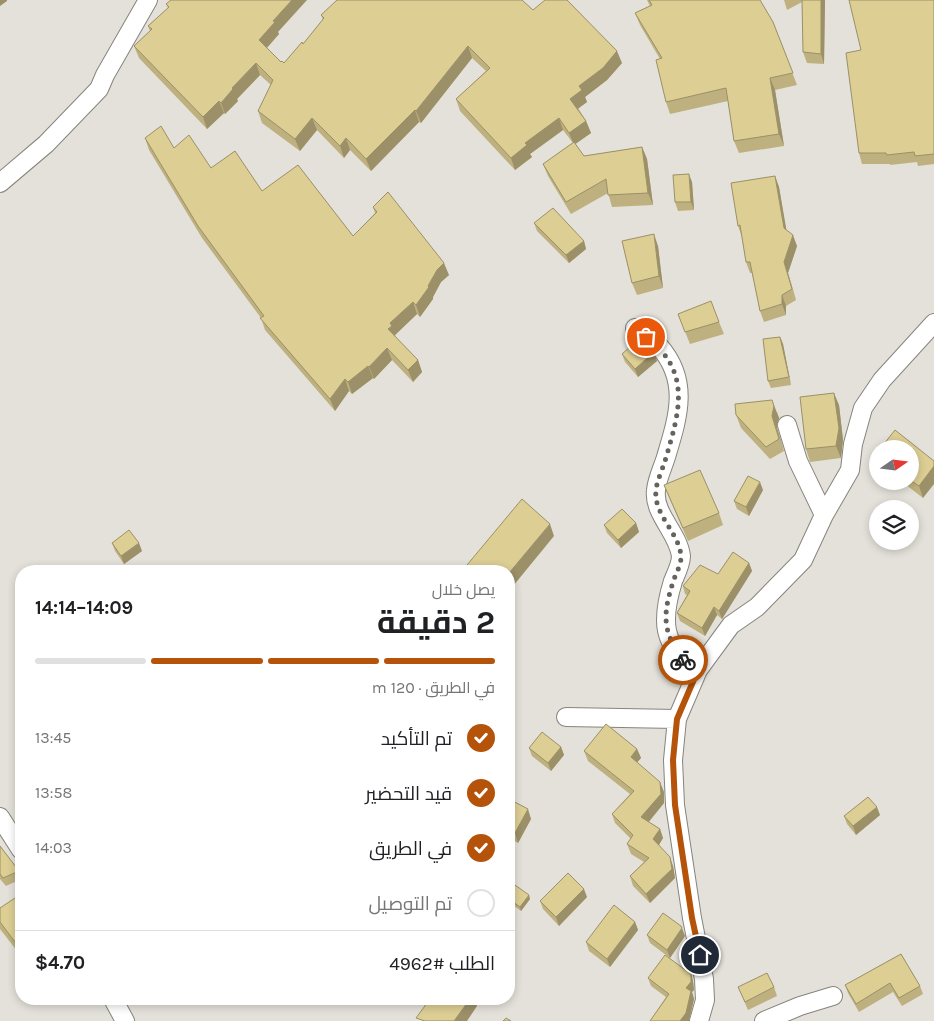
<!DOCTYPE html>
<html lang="ar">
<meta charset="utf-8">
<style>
body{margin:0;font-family:Karla,Cairo,sans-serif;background:#f2f2f2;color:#202124;direction:rtl;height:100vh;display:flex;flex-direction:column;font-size:19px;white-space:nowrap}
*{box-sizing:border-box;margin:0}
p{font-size:16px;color:#757577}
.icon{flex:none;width:28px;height:28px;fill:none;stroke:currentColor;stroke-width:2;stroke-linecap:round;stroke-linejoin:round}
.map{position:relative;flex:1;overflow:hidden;direction:ltr}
.side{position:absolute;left:15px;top:565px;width:500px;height:440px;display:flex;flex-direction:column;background:#fff;border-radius:20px;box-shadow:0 2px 8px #0003;direction:rtl}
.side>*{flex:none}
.needle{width:32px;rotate:76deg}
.tools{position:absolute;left:869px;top:440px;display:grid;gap:10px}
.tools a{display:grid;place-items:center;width:50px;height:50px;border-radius:50%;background:#fff;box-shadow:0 2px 8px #0003;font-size:25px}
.pin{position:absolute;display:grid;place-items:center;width:42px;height:42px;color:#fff;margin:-21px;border:2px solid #fff;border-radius:50%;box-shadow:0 1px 5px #0007}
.courier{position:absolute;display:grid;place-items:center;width:50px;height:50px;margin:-25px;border:4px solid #b45309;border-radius:50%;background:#fff;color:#222;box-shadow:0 1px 6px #0007}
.head em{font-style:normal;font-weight:700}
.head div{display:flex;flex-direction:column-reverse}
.head{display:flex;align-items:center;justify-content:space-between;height:85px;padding:0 20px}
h1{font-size:32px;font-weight:700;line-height:38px}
.bar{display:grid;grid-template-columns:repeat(4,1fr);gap:8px 5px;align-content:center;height:60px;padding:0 20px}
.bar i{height:6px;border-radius:4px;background:#e0e0e0}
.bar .selected{background:#b45309}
.bar p{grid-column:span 4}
.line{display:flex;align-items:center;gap:12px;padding:0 20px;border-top:1px solid #e0e0e0}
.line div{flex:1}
ol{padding:0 20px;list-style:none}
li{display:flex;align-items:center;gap:15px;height:55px}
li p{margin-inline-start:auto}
li .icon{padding:5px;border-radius:50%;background:#b45309;color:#fff;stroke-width:4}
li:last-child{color:#757577}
li i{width:28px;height:28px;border:2px solid #e0e0e0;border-radius:50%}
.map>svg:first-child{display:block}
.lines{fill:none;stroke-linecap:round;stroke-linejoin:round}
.minor-casing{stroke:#86847d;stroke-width:20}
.minor{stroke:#fff;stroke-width:18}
.wall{fill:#beb17f}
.shaded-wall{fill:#9b9068}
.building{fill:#ddce94;stroke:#9b9068}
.done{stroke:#64635e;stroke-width:5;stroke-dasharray:0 9}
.route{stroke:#b45309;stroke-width:6}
</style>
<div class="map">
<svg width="934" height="1021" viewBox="0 0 934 1021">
<rect width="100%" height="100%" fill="#e3e1d9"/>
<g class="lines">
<!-- minor casing -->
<g class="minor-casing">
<path id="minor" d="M0,183L46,144L99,89L105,75L148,0
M635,328C642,334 652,339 659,346C690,381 678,417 666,457C663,467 657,479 656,490C653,514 678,532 681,556C681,564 676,574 673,581C661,620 661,646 698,670L677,719
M824,515L850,470L853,444L863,408L882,380L934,323
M698,670L731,625L757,607L803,560L824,515L798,461L787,425
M566,717L677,719L673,760L675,805L692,918L704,979L705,1000L699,1021
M0,817L21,850
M113,999L125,1021
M764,1021L800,1006L833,996"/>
</g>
<!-- minor -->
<use href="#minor" class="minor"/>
</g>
<!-- wall -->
<path class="wall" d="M647,0H760L773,22L797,85L775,90L784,146L739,153L734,141L728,101L670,114L666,102L660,59L640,25L635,13L650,6Z
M784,0H825L824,64L807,63L803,52L802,2L787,10Z
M934,0V164L918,166L917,162L890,165V164H862L859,153L861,50Z
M166,4L278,32L279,34L267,48L281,62L284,63L303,44L323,20L321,15L533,10L622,63L607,80L585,97L587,102L578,108L586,121L591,133L575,144L584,156L642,147L647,159L653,205L612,207L608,193L571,214L548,176L543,164L573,143L563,130L530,154L532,157L515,170L460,111L456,99L486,71L472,58L421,123L419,122L371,171L350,150L344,158L317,130L300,151L262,123L258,111L271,85L260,75L237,99L238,101L225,114L224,113L207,129L139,58L134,46L150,31L148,26L168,8Z
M145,138L174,148L211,168L262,191L353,236L375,213L373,207L449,275L441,282L433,297V299L420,317L417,314L395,335L396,338L418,360L422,372L413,382L392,360L374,379L373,378L352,394L349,391L335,411L265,330L261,318L202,238L149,150Z
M775,176L779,187L786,230L797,246L788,273L796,300L786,306V315L764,322L760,311L752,273H750L746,262L742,237L738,226Z
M692,182L694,210L678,211L675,202Z
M534,223L584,241L586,249L569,263L537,231Z
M658,246L663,288L637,295L632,283Z
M678,314L719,322L724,334L690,344Z
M780,337L783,344L791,385L771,388L768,381Z
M654,352L657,361L638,377L625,362L622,354Z
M839,405L843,440L841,458L810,462L806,449Z
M777,412L779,418L777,428L784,451L770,459L741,428L736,415Z
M910,449L934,461L923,498L901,481H910Z
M664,485L719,513L723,525L688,541L669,497Z
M763,490L749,516L737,509L734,501Z
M636,523L639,532L621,548L607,533L604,525Z
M112,543L142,551L124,564L115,551Z
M749,563L752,571L722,619L717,615L705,636L680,621L677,613L687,595L685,594L683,586L718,574Z
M561,747L564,755L551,771L532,756L529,748Z
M637,749L641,758L637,762L664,792V803L649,822L660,829L663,838L659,845L673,866L675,878L650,903L633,886L630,876L644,862L631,854L627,844L631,839L615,823L612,814L630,794L588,761L584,751Z
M509,799L531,819L518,843L509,838Z
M880,815L856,835L847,824L844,816Z
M0,846L19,871L21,876V879L6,886L0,879Z
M509,892L530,899L521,911L509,902Z
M21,894V956L0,929V908Z
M587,897L559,926L543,909L540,901Z
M635,922L638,930L610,967L589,951L586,942Z
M681,926L685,936L670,958L650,943L647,935Z
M901,954L920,986L923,994L902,1006L893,992L859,1012L848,993L845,985Z
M691,974L693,981L694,990L692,992L694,999L689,1021H650L666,997L651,986L648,978Z
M738,987H774L777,996L748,1010Z"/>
<!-- shaded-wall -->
<path class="shaded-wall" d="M0,0H7V1L0,6Z
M292,0H307L278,32L279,34L263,52L259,40L273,21Z
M821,0H825L824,64L821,54Z
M468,46L472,58L421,123L416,111Z
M617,51L622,63L607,80L585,97L587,102L575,111L570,99L579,86Z
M256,63L260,75L237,99L238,101L225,114L221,103L232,88Z
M770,78L775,90L784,146L779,134Z
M219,101L224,113L207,129L203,117Z
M415,110L419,122L371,171L366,159Z
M312,118L317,130L300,151L295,139Z
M559,118L563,130L530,154L532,157L515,170L511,158L525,143Z
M586,121L591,133L574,145L569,133Z
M346,138L350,150L344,158L340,146Z
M642,147L647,159L653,205L648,193Z
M689,174L692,182L694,210L691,202Z
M775,176L779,187L788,239L784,228Z
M654,234L658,246L663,288L659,276Z
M793,235L797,246L788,273L796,300L784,262Z
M584,241L586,249L569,263L566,255Z
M444,263L449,275L441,282L433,297V299L420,317L416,305L428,286L437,270Z
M782,295L786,306V315L782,304Z
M413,302L417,314L395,335L396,338L388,329L390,323Z
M780,337L783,344L791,385L789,377Z
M387,348L392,360L374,379L369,367Z
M654,352L657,361L638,377L635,369Z
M418,360L422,372L413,382L408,370Z
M368,366L373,378L352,394L348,382Z
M345,379L349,391L335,411L330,399Z
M834,393L839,405L843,440L841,458L836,446Z
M772,400L779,418L777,428L784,451L772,416Z
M934,466V484L923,498L919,486Z
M760,482L763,490L749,516L746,507Z
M636,523L639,532L621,548L618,540Z
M550,524L554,536L509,591V573Z
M139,543L142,551L124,564L121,556Z
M749,563L752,571L722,619L719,611Z
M714,607L717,615L705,636L702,628Z
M561,747L564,755L551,771L548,763Z
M637,749L641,758L634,766L631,757Z
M660,782L664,792V803L645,826L641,817Z
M877,807L880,815L856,835L853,826Z
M528,809L531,819L518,843L515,833Z
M660,829L663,838L657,848L653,839Z
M670,857L673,866L675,878L650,903L646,894Z
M584,889L587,897L559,926L556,917Z
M529,895L530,899L521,911L520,907Z
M635,922L638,930L610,967L607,959Z
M681,926L685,936L670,958L667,950Z
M691,974L693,981L694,990L692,992L694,999L689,1021H680L686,988Z
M470,999H475L477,1006L467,1021H454Z"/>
<!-- building -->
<path class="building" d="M171,0H292L273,21L275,22L259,40L281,62L282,61L284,63L302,42L303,44L324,18L321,15L337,0H522L533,10L545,0H567L617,51L603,68L579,86L582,90L570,99L586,121L569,133L559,118L525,143L527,145L511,158L456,99L490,68L468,46L416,111L415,110L366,159L346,138L340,146L312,118L295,139L258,111L273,80L256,63L232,88L233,89L221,103L219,101L203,117L134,46L152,29L148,26L169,7L166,4Z
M649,0H760L773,22L793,73L770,78L779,134L734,141L726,88L666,102L656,60L662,58L635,13L652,5Z
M802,0H821V54L803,52Z
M849,0H934V154L915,156L914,152L887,155L886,153H859L846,53L861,50Z
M161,126L174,148L189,135L211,168L235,151L262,191L298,165L353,236L377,212L373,207L388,192L444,263L437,270L428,286L429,287L416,305L413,302L390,323L392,326L388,329L418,360L408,370L387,348L369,367L368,366L348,382L345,379L330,399L260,318L264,316L198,226L145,138Z
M574,142L584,156L642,147L648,193L608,195L606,179L566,202L543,164Z
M689,174L691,202H675L673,175Z
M775,176L784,228L793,235L784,262L792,289L782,295V304L760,311L750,262H746L740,225L738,226L731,183Z
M553,208L584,241L566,255L534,223Z
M654,234L659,276L632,283L622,241Z
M711,301L719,322L685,332L678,314Z
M780,337L789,377L768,381L763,339Z
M640,338L654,352L635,369L622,354Z
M834,393L839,428L836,446L806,449L800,397Z
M772,400L774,406L772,416L779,439L766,447L736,415L735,404Z
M895,430L934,461V466L919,486L910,480V449H880Z
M700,470L719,513L683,528L664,485Z
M748,476L760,482L746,507L734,501Z
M522,499L550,524L509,573V571H462Z
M622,509L636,523L618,540L604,525Z
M129,530L139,543L121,556L112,543Z
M733,552L749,563L719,611L714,607L702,628L677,613L690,591L683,586L700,565L718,574Z
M606,724L637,749L631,757L660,782L661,794L641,817L660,829L653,839L670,857L672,869L646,894L630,876L649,858L627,844L633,835L612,814L634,791L584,751Z
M542,732L561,747L548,763L529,748Z
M868,797L877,807L853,826L844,816Z
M509,799L528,809L515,833L509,830Z
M0,846L19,871L3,878L0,874Z
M568,873L584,889L556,917L540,901Z
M515,885L529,895L520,907L509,899V892Z
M21,894V950L0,922V908Z
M614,905L635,922L607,959L586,942Z
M663,913L681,926L682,928L667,950L647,935Z
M901,954L920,986L899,998L890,983L856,1004L845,985Z
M665,955L691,974V982L686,988L691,991L686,1013L680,1021H650L669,994L648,978Z
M767,973L774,987L745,1002L738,987Z
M430,999H470L454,1021H425L416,1018Z
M506,1018L511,1021H503Z"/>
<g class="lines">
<!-- done -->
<path class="done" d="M646,337C693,372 679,413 665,461C662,470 657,481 656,490C653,515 680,533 681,557C681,564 677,572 674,579C663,613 661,630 683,660"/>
<!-- route -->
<path class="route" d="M683,660L698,670L677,719L673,760L675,805L692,918L700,955"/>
</g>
</svg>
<div class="tools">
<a><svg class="needle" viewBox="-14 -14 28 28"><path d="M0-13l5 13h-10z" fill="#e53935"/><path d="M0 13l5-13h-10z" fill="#757577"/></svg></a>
<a><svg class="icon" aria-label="layers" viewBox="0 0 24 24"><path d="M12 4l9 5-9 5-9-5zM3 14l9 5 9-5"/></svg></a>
</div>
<div class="pin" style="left:646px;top:337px;background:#ea580c"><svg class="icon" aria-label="bag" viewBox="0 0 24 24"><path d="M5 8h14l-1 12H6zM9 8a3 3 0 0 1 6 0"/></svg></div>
<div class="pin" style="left:700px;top:955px;background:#1f2937"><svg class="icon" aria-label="home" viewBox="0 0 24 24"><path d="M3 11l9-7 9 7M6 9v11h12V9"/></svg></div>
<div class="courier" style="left:683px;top:660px"><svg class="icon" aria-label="bike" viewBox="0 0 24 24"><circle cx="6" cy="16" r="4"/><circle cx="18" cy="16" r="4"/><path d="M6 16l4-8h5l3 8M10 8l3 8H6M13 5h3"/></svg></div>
<section class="side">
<div class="head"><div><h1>2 دقيقة</h1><p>يصل خلال</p></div><em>14:09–14:14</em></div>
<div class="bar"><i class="selected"></i><i class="selected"></i><i class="selected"></i><i></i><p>في الطريق · 120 m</p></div>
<ol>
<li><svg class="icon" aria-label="check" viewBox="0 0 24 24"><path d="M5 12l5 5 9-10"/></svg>تم التأكيد<p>13:45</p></li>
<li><svg class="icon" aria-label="check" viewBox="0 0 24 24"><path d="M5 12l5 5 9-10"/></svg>قيد التحضير<p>13:58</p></li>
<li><svg class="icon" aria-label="check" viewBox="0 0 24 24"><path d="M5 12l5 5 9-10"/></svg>في الطريق<p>14:03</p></li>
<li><i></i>تم التوصيل</li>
</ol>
<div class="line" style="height:65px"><div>الطلب #4962</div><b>$4.70</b></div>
</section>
</div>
